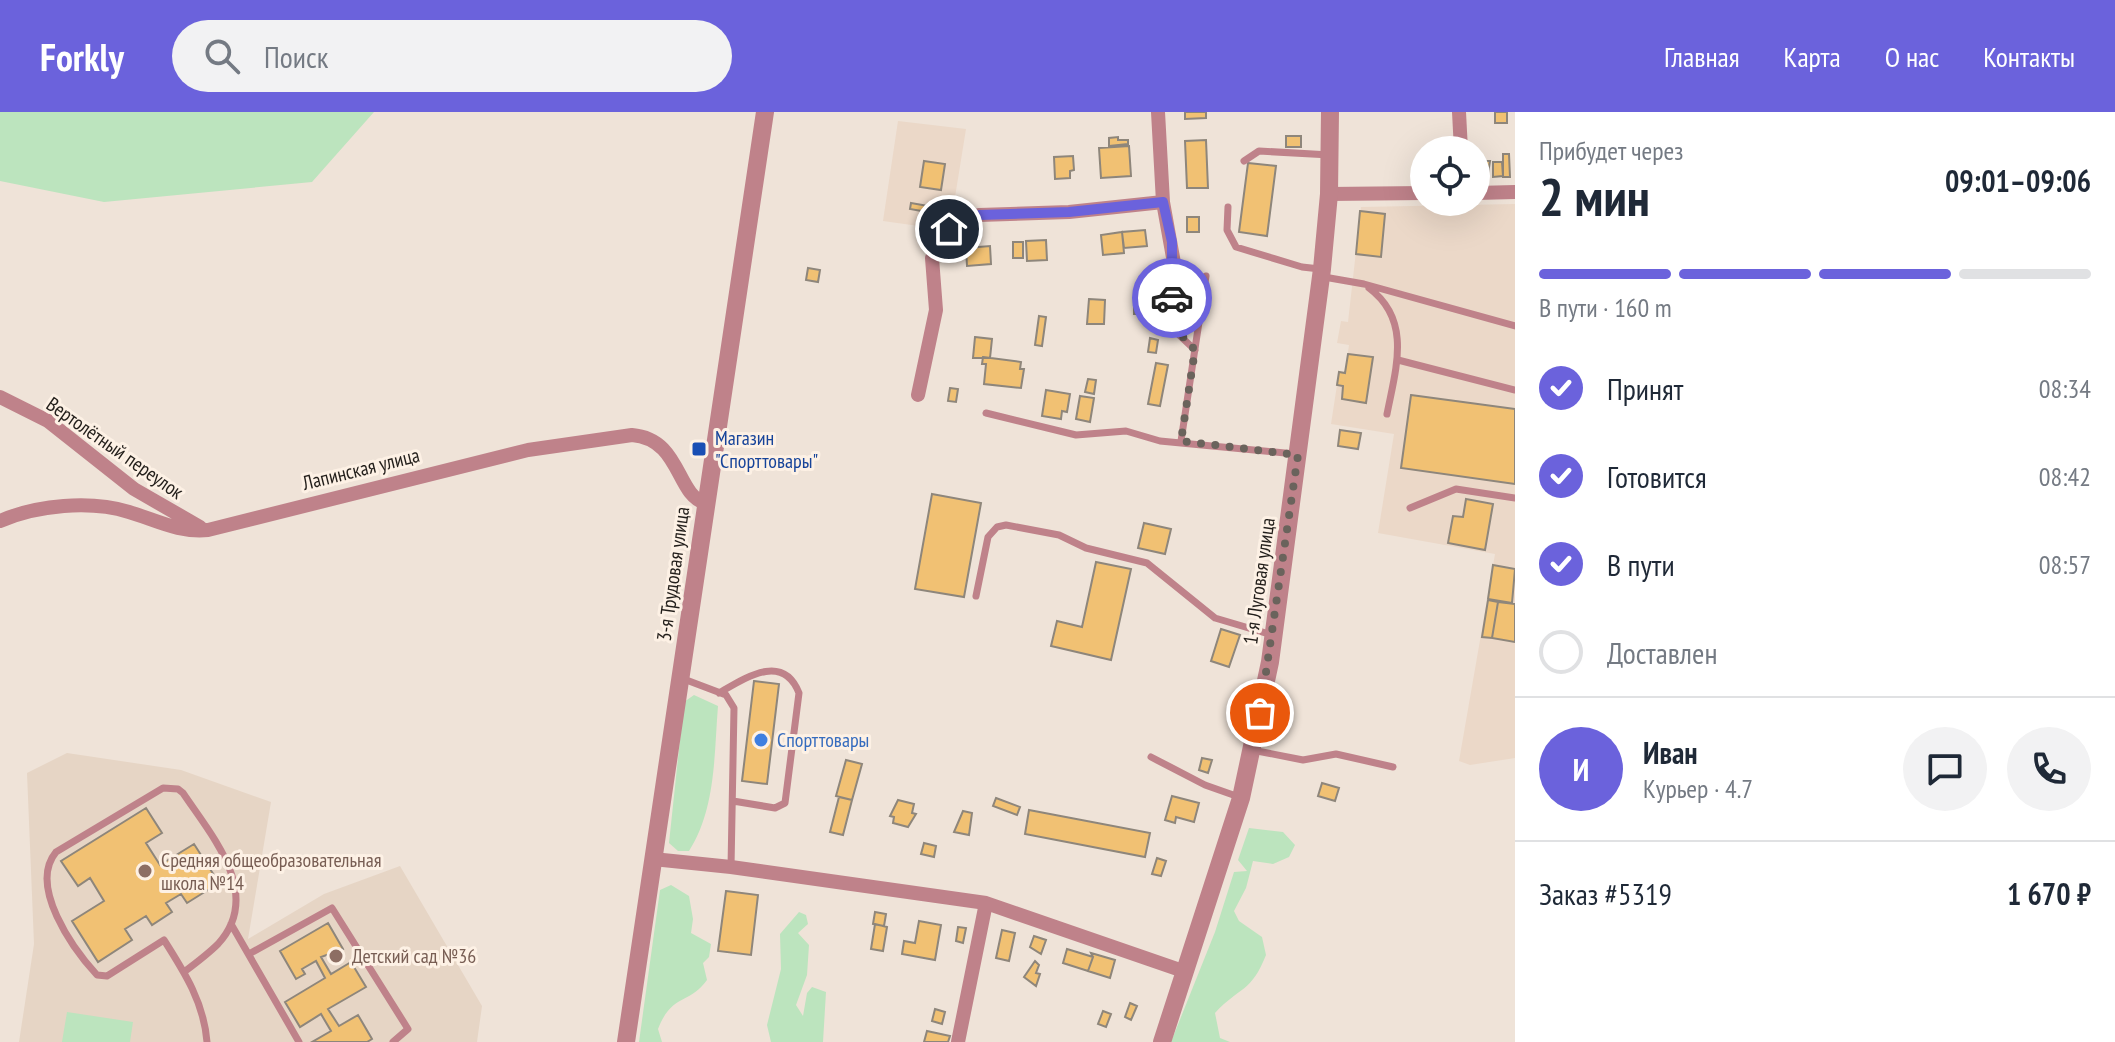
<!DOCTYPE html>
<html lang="ru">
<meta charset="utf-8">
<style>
body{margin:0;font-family:"PT Sans Narrow",sans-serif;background:#f2f2f3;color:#1f2937;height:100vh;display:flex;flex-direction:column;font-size:30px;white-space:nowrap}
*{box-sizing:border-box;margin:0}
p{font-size:26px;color:#747a83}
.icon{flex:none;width:44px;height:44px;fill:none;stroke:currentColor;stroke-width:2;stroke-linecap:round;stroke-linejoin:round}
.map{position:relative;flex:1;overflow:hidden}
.panel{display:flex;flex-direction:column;background:#fff;width:600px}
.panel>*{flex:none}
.tools{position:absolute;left:1410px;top:24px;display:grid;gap:16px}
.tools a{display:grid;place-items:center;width:80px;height:80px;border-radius:50%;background:#fff;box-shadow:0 8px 32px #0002;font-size:40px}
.pin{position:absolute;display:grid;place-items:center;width:68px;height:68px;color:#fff;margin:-34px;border:4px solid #fff;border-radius:50%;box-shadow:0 2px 8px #0007}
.courier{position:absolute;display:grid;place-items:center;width:80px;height:80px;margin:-40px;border:6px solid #6b62dc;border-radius:50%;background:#fff;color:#222;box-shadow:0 2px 10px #0007}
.summary em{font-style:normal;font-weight:700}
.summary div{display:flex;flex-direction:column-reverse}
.summary{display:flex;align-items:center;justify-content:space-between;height:136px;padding:0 24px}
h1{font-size:52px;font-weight:700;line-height:60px}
.bar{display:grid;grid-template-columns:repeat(4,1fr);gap:12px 8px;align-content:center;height:96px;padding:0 24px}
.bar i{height:10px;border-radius:6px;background:#e0e1e3}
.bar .current{background:#6b62dc}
.bar p{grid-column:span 4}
.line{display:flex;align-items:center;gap:20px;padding:0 24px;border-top:2px solid #e0e1e3}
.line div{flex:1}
.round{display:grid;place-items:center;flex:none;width:84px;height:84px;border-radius:42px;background:#f2f2f3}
ol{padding:0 24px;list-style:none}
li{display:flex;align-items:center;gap:24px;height:88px}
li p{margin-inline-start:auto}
li .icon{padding:8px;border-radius:50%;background:#6b62dc;color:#fff;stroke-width:4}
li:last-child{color:#747a83}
li i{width:44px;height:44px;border:4px solid #e0e1e3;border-radius:50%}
header{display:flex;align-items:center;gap:48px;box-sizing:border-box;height:112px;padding:0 40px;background:#6b62dc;color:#fff}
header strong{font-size:38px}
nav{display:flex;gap:44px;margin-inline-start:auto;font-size:28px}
.search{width:560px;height:72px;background:#f2f2f3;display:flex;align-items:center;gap:20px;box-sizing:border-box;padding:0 28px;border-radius:44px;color:#747a83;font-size:30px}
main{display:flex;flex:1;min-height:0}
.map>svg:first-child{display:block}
.built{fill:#e6d5c5}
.industrial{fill:#ebd8c8}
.green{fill:#bce4be}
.building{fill:#f1c173;stroke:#8e867b;stroke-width:2}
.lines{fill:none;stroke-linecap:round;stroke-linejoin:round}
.service{stroke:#bf828a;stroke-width:7}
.minor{stroke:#bf828a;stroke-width:14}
.tertiary{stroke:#bf828a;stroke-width:18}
.done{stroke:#6a635c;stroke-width:8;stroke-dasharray:0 14.4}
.route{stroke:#6b62dc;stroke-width:10}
.transit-dot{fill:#1a4fb4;stroke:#fdf1e5;stroke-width:3}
.shop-dot{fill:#3f7fe0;stroke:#fdf1e5;stroke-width:3}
.education-dot{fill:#8d6e63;stroke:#fdf1e5;stroke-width:3}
.labels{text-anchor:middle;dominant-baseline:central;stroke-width:6;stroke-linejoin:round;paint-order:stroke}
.transit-label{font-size:20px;fill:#164399;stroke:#fdf1e5;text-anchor:start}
.street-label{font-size:20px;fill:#221e1a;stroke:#fdf1e5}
.shop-label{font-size:20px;fill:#366cbe;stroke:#fdf1e5;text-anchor:start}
.education-label{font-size:20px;fill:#785e54;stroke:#fdf1e5;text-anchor:start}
</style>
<header>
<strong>Forkly</strong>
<div class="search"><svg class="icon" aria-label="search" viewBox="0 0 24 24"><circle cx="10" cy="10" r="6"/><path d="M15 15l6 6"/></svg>Поиск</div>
<nav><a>Главная</a><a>Карта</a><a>О нас</a><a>Контакты</a></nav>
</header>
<main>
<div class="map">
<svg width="1515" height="930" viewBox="0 0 1515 930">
<rect width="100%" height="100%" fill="#efe3d8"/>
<!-- built -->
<path class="built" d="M67,641L181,658L271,690L248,827L324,782L400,754L482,894L477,930H19L34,832L27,661Z"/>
<!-- industrial -->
<path class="industrial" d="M898,9L966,17L951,110L940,117L883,109Z
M1515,92V646L1470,653L1459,649L1495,442L1378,421L1394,322L1331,312L1339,260L1345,261L1349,233L1337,231L1341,209L1348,210L1361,95Z"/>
<!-- green -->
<path class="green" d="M0,0H374L312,70L104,90L0,69Z
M694,583L718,594C714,643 716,697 689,739H678L669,731L684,590Z
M1249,716L1283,720L1295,733L1289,745L1273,752L1253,749L1246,776L1234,799L1239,809L1262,825L1266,843C1251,881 1240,874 1215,901L1220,926L1230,930H1171L1215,820L1234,760L1247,759L1238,748Z
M671,773L689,784L693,807L691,821L711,832L709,845L703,851L707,868C689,893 672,881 658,917L662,930H639L660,778Z
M799,800L806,803L808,812L798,821L809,833L807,863L796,893L803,904L807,881L812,875L826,880L823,930H771L767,913L781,857L780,822Z
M67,900L133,910L130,930H62Z"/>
<!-- building -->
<path class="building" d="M1185,0H1206V6L1185,7Z
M1495,0H1507V11H1495Z
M1286,24H1301V35H1286Z
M1118,25V28H1128V32L1109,34V26Z
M1206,28L1208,76H1187L1185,29Z
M1129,34L1131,64L1101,66L1099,36Z
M1503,42H1509L1510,65H1503Z
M1073,44L1074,58L1070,59V66L1055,67L1054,45Z
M924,49L945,52L941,78L920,75Z
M1476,49H1490L1487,68H1476Z
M1493,50H1502L1503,64L1493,65Z
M1248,51L1276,54L1267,124L1239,120Z
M911,91L934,95L933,101L910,97Z
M1360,99L1385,102L1381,145L1356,142Z
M1187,105H1199V120H1187Z
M1145,118L1147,134L1124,136L1122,120Z
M1122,120L1124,141L1103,143L1101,123Z
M1046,128L1047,148L1027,149L1026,129Z
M1013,130H1023V146H1013Z
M990,134L991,152L967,154L966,136Z
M808,156L820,158L818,170L806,168Z
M1134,181H1153V202H1134Z
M1089,187L1105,188L1104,212H1087Z
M1039,204L1046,205L1042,234L1035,233Z
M975,225L992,227L990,246H973Z
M1150,226L1158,228L1156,241L1148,240Z
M1348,242L1373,245L1366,291L1342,287L1343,274L1337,273L1339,260L1345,261Z
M983,245L1021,250L1020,257H1024L1021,276L984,272L986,252H982Z
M1156,251L1168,253L1160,294L1148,292Z
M1088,267L1096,268L1094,282L1085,280Z
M950,276L958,277L956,290L948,289Z
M1046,278L1070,282L1067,300L1062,299L1061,307L1042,304Z
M1411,283L1515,297V372L1401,356Z
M1080,284L1094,286L1090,310L1076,307Z
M1340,318L1361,321L1358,337L1338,334Z
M932,382L981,391L964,485L915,477Z
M1466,387L1493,392L1485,438L1448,431L1453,404L1463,405Z
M1144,411L1171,417L1165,442L1138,436Z
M1096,450L1131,457L1111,548L1051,534L1057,509L1082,515Z
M1493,453L1515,457L1512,491L1488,487Z
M1488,488L1498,490L1492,526L1482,525Z
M1498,490L1515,492V530L1492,526Z
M1221,517L1240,523L1229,555L1211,549Z
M754,569L779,572L767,672L742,669Z
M1202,646L1212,648L1208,661L1199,658Z
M846,648L862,652L852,688L836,684Z
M1322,671L1339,676L1335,689L1318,684Z
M1172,684L1199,691L1194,710L1176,705L1175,711L1165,708Z
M839,685L852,688L843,723L830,720Z
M996,686L1020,695L1017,703L993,694Z
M898,688L914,692L912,701L916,702L908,715L893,711L894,705L890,704Z
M146,696L162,721L146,731L160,753L194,732L219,771L187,791L181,782L166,791L172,800L152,813L146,804L125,817L132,828L98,850L72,809L104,789L90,766L78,774L61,749Z
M1029,698L1150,721L1145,745L1025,722Z
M963,699L972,701L969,723L954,720Z
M924,731L936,734L934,745L921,742Z
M1157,746L1166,749L1161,764L1152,762Z
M726,779L758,783L751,843L718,839Z
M875,800L886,802L884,814L873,812Z
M919,809L941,813L935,848L902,842L904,829L915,831Z
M328,811L343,837L321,845L331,862L351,850L366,875L328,897L339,914L358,903L372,927L367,930H312L331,919L321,902L300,915L285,890L325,866L316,849L302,857L305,862L296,867L280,839Z
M875,812L887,815L883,839L871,837Z
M958,815L966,816L963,831L956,829Z
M1002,818L1015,821L1009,849L996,846Z
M1034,824L1046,828L1041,842L1030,835Z
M1067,837L1093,845L1088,859L1063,851Z
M1091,841L1115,848L1110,866L1088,859L1093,845Z
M1035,849L1039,853L1036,861L1040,862L1036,874L1024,865Z
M1130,891L1137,894L1131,908L1125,905Z
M935,897L945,900L942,912L932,909Z
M1103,899L1111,902L1106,915L1098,912Z
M927,919L950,924L948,930H924Z"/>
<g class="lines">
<!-- service -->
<path class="service" d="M1244,49L1259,39L1330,43
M1228,95L1227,118L1236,135L1302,155L1320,157
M1324,165L1364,172L1515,214
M1369,176C1412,208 1396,256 1387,302
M1171,208L1176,220L1195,238
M1398,248L1515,278
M986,301L1076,323L1126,319L1160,329L1295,342
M1181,329L1206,164
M1410,396L1456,377L1515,386
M976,484L988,425L997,415L1006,413L1059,423L1086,436L1147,451L1215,506L1272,523
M681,566L726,583L734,596L731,755
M719,581C745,566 783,540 799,581L785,691L775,696L733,689
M1252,638L1303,648L1336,642L1393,655
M1151,645L1205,673L1239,685
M231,812L299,930
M249,842L332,796L408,917L393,930
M184,860C196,851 208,842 218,832C264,782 211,723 183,681L178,677L163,676L56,740C28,774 73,837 97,863L107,864L164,828C185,861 204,891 207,930"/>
<!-- minor -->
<path class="minor" d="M1158,0L1163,90L1174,151L1171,208
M1459,0L1461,38
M1476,81L1515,80
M1329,82L1424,81
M918,283L936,198L932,146L949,117L979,103L1069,100L1163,90
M0,285L48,309L134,377L200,415
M0,409C37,393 90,388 129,400C156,408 179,421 208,418L528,338L632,323C681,327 676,383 705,391
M653,747L731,755L986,791L1186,860
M958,930L986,791"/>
<!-- tertiary -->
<path class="tertiary" d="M626,930L765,0
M1162,930L1241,686L1270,550L1322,157L1329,82L1330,0"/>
</g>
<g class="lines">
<!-- done -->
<path class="done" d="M1172,186L1173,214L1195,238L1181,329L1298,343L1260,601"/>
<!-- route -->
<path class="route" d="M949,117L979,103L1069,100L1163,90L1172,130V186"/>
</g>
<!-- markers -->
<rect class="transit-dot" x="691" y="329" width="16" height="16" rx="4"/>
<circle class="shop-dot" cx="761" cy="628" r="8"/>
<g class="education-dot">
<circle cx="145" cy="759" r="8"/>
<circle cx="336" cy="844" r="8"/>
</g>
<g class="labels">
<!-- transit labels -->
<g class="transit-label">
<text x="715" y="326">Магазин<tspan x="715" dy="23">"Спорттовары"</tspan></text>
</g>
<!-- street labels -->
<g class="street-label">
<text transform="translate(115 336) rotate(35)">Вертолётный переулок</text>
<text transform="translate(361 357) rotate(-14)">Лапинская улица</text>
<text transform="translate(673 462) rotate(-82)">3-я Трудовая улица</text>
<text transform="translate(1259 469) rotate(-82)">1-я Луговая улица</text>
</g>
<!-- shop labels -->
<g class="shop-label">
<text x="777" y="628">Спорттовары</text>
</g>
<!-- education labels -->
<g class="education-label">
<text x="161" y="748">Средняя общеобразовательная<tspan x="161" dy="23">школа №14</tspan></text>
<text x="352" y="844">Детский сад №36</text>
</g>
</g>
</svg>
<div class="tools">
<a><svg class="icon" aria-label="locate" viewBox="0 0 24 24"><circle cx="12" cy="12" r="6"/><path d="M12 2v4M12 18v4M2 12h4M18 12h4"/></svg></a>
</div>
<div class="pin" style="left:1260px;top:601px;background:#ea580c"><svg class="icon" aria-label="bag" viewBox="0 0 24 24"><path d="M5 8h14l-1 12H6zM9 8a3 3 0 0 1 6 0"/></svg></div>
<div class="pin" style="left:949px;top:117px;background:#1f2937"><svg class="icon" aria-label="home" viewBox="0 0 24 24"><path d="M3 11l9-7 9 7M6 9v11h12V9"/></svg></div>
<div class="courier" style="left:1172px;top:186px"><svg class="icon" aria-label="car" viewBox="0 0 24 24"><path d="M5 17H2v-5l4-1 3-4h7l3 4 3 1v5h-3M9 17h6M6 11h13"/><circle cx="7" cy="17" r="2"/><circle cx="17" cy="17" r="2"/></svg></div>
</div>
<section class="panel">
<div class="summary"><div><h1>2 мин</h1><p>Прибудет через</p></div><em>09:01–09:06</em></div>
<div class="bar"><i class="current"></i><i class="current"></i><i class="current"></i><i></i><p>В пути · 160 m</p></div>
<ol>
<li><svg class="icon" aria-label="check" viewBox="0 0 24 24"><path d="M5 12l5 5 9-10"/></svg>Принят<p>08:34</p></li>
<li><svg class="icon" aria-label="check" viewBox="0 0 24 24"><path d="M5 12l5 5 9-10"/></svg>Готовится<p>08:42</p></li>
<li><svg class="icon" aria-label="check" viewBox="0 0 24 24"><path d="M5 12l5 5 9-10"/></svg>В пути<p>08:57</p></li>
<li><i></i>Доставлен</li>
</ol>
<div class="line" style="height:144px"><b class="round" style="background:#6b62dc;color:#fff">И</b><div><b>Иван</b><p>Курьер · 4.7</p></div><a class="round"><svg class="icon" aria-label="chat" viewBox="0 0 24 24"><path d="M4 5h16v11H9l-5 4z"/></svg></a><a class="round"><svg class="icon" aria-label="phone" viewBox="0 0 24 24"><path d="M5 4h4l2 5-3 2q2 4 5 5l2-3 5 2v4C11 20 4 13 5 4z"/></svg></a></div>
<div class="line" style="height:104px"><div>Заказ #5319</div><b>1 670 ₽</b></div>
</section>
</main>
